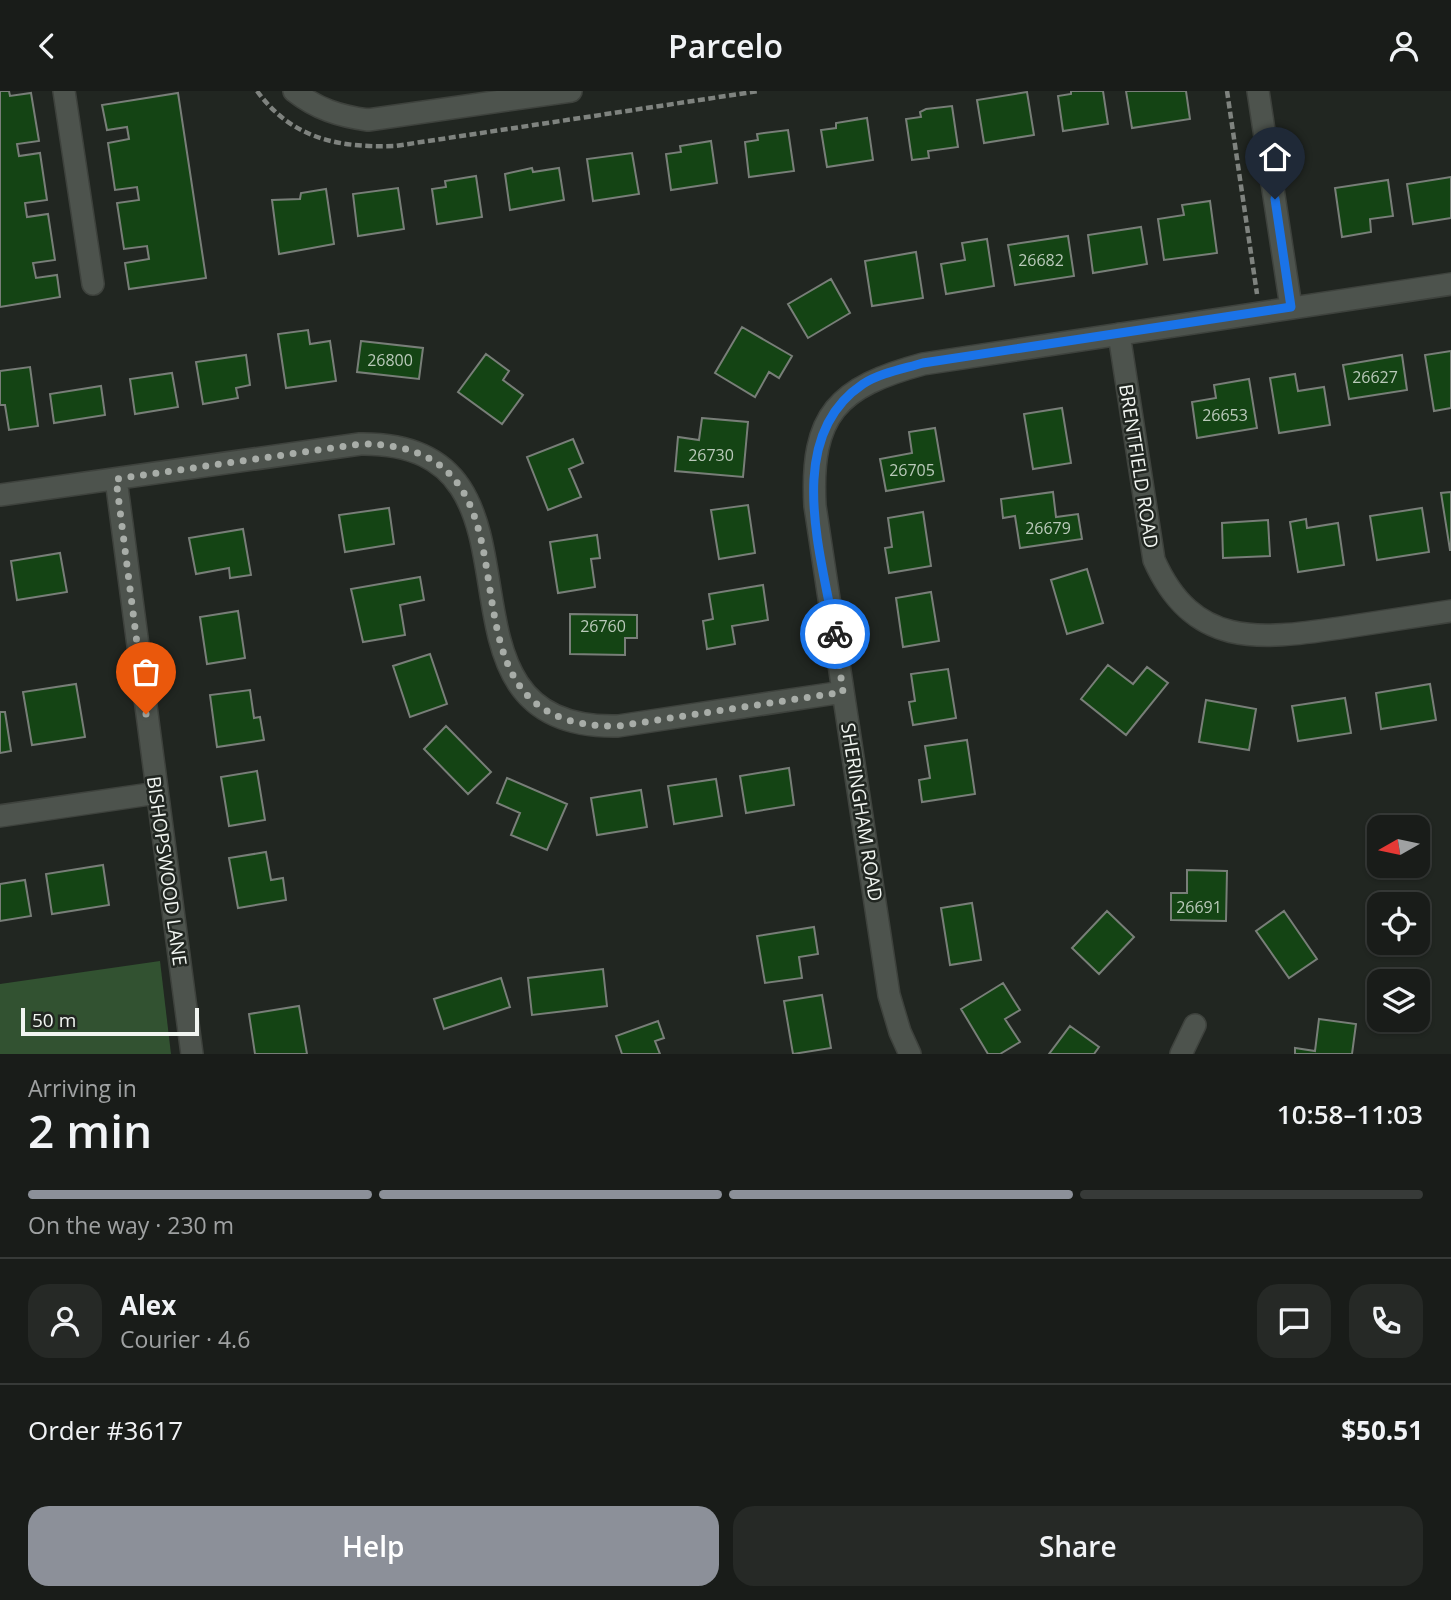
<!DOCTYPE html>
<meta charset="utf-8">
<style>
body{margin:0;font-family:"Open Sans",sans-serif;background:#262926;color:#f1f3f6;height:100vh;display:flex;flex-direction:column;font-size:26px;white-space:nowrap}
*{box-sizing:border-box;margin:0}
p{font-size:23px;color:#9fa1a2}
.icon{flex:none;width:38px;height:38px;fill:none;stroke:currentColor;stroke-width:2;stroke-linecap:round;stroke-linejoin:round}
.map{position:relative;height:963px;overflow:hidden}
.sheet{display:flex;flex-direction:column;background:#191c19;flex:1}
.sheet>*{flex:none}
.needle{width:46px;rotate:261deg}
.controls{position:absolute;left:1367px;top:724px;display:grid;gap:14px}
.controls a{display:grid;place-items:center;width:63px;height:63px;border-radius:14px;background:#191c19;box-shadow:0 2px 5px #0004,0 0 0 2px #373a38;font-size:35px}
.scale{position:absolute;left:21px;bottom:18px;width:178px;box-sizing:border-box;padding-left:7px;border:4px solid #f1f5f1;border-top:0;font-size:19px;line-height:24px;white-space:nowrap;color:#f1f5f1;-webkit-text-stroke:5px #212621;paint-order:stroke}
.pin{position:absolute;display:grid;place-items:center;width:60px;height:60px;color:#fff;margin:-72px -30px;border-radius:50% 50% 50% 0;rotate:-45deg;box-shadow:0 0 7px #0007}
.pin .icon{rotate:45deg}
.courier{position:absolute;display:grid;place-items:center;width:70px;height:70px;margin:-35px;border:5px solid #1a73e8;border-radius:50%;background:#fff;color:#222;box-shadow:0 2px 9px #0007}
.head em{font-style:normal;font-weight:600}
.head div{display:flex;flex-direction:column-reverse}
.head{display:flex;align-items:center;justify-content:space-between;height:119px;padding:0 28px}
h1{font-size:46px;font-weight:600;line-height:52px}
.bar{display:grid;grid-template-columns:repeat(4,1fr);gap:10px 7px;align-content:center;height:84px;padding:0 28px}
.bar i{height:9px;border-radius:5px;background:#373a38}
.bar .selected{background:#8c9099}
.bar p{grid-column:span 4}
.line{display:flex;align-items:center;gap:18px;padding:0 28px;border-top:2px solid #373a38}
.line div{flex:1}
.round{display:grid;place-items:center;flex:none;width:74px;height:74px;border-radius:21px;background:#262926}
.cta{display:flex;gap:14px;margin-top:auto;padding:14px 28px}
.cta a{flex:1;height:80px;border-radius:21px;background:#8c9099;color:#fff;font-size:28px;font-weight:600;line-height:80px;text-align:center}
.cta a+a{background:#262926;color:#f1f3f6}
header{display:flex;justify-content:space-between;align-items:center;height:91px;padding:0 28px;background:#191c19;font-size:32px;font-weight:600}
.map>svg:first-child{display:block}
.green{fill:#325231}
.building{fill:#144414;stroke:#787e78;stroke-width:2}
.lines{fill:none;stroke-linecap:round;stroke-linejoin:round}
.street-casing{stroke:#3e423d;stroke-width:24}
.path{stroke:#7f837f;stroke-width:4.5;stroke-dasharray:7 3.5;stroke-linecap:butt}
.street{stroke:#4d534d;stroke-width:21}
.done{stroke:#a8ada8;stroke-width:7;stroke-dasharray:0 12.6}
.route{stroke:#1a73e8;stroke-width:9}
.labels{text-anchor:middle;dominant-baseline:central;stroke-width:5;stroke-linejoin:round;paint-order:stroke}
.number-label{font-size:16px;fill:#bac9ba}
.street-label{font-size:19px;fill:#f1f5f1;stroke:#212621}
</style>
<header><svg class="icon" aria-label="back" viewBox="0 0 24 24"><path d="M15 5l-7 7 7 7"/></svg>Parcelo<svg class="icon" aria-label="person" viewBox="0 0 24 24"><circle cx="12" cy="8" r="4"/><path d="M4 21q1-7 8-7t8 7"/></svg></header>
<div class="map">
<svg width="1451" height="963" viewBox="0 0 1451 963">
<rect width="100%" height="100%" fill="#212621"/>
<!-- green -->
<path class="green" d="M160,870L171,963H0V893Z"/>
<!-- building -->
<path class="building" d="M0,0H9L10,5L31,2L39,50L17,53L19,65L40,62L47,109L25,112L27,126L48,123L55,169L33,172L36,187L57,184L60,206L0,216Z
M1071,0H1103L1108,33L1063,40L1058,5L1071,3Z
M1126,0H1186L1190,28L1132,37Z
M1027,1L1034,44L984,52L977,9Z
M178,2L206,187L129,198L125,172L149,168L147,155L124,158L117,112L139,109L137,96L115,99L108,52L129,48L127,36L107,39L102,14Z
M952,15L958,56L928,60L929,67L912,69L906,28L921,26L920,21L926,18Z
M867,27L873,69L827,76L821,39L836,37V32Z
M788,39L794,80L749,86L745,51L758,49L757,43Z
M711,50L717,92L671,99L666,63L681,61L680,55Z
M632,62L639,103L593,110L587,68Z
M532,77L533,81L559,77L564,109L510,119L505,83Z
M476,85L482,126L437,133L432,98L446,96L445,90Z
M1451,86V127L1413,133L1407,93Z
M1388,89L1393,125L1370,128L1371,141L1342,146L1335,97Z
M398,97L404,138L358,145L353,103Z
M326,98L334,153L279,163L272,109L300,108L301,102Z
M1210,110L1217,162L1164,169L1158,128L1184,124L1182,114Z
M1141,136L1147,173L1093,182L1088,144Z
M1068,145L1074,185L1015,194L1008,154Z
M987,148L994,195L946,203L941,173L965,169L962,152Z
M916,161L923,207L872,215L865,170Z
M831,188L850,222L808,247L788,213Z
M742,236L792,265L779,287L769,281L755,306L715,282Z
M308,239L310,253L330,250L336,290L286,297L278,243Z
M361,250L423,257L419,288L357,281Z
M1451,260V317L1434,320L1425,264Z
M486,263L509,280L503,289L523,304L502,333L458,301Z
M246,264L250,294L236,297L238,307L203,313L196,271Z
M1402,264L1407,299L1349,308L1343,274Z
M30,276L38,335L9,339L5,314H0V280Z
M172,282L178,316L135,323L130,288Z
M1295,283L1298,300L1324,296L1330,334L1279,342L1270,287Z
M1249,288L1257,337L1197,347L1192,311L1216,307L1214,294Z
M101,295L105,324L54,332L50,303Z
M1062,317L1071,372L1033,378L1024,323Z
M702,327L748,331L743,386L675,380L678,346L699,349Z
M935,337L944,390L886,400L880,368L912,362L909,341Z
M573,348L583,372L569,378L581,406L548,419L527,366Z
M1053,401L1056,426L1078,423L1082,448L1020,457L1015,425L1003,427L1001,408Z
M1451,401V459H1450L1441,402Z
M748,414L755,462L719,468L711,419Z
M389,417L394,453L345,461L339,424Z
M1422,417L1429,461L1377,469L1370,425Z
M923,421L931,475L889,482L885,457L892,456L888,427Z
M1306,428L1307,437L1338,432L1344,474L1298,481L1290,431Z
M1268,429L1270,465L1223,467L1222,432Z
M243,438L251,484L230,487L229,477L196,483L189,447Z
M597,444L600,467L591,468L595,496L558,502L550,451Z
M60,462L67,501L17,509L11,470Z
M1087,478L1103,532L1067,543L1051,489Z
M420,486L424,509L400,514L405,544L363,551L351,498Z
M763,494L768,529L732,535L735,553L707,558L703,530L713,528L709,503Z
M931,501L939,550L903,556L896,507Z
M238,520L245,567L207,573L200,526Z
M570,523L637,524V547H625V564L570,563Z
M430,563L447,613L410,626L393,575Z
M1108,574L1133,593L1147,576L1168,592L1126,644L1081,608Z
M948,578L956,627L913,634L909,611L915,610L911,583Z
M76,593L85,646L32,654L23,601Z
M1430,593L1436,629L1381,638L1376,602Z
M250,599L254,627L260,626L264,649L217,656L210,604Z
M1345,607L1351,642L1298,650L1292,615Z
M1206,609L1256,618L1249,659L1199,651Z
M0,621H5L11,660L0,662Z
M446,635L491,681L468,703L424,658Z
M967,649L975,703L922,711L919,689L930,687L925,655Z
M789,677L794,714L746,722L740,685Z
M257,680L265,729L229,735L221,686Z
M507,687L567,713L547,759L511,744L520,722L497,712Z
M716,688L722,725L674,733L668,695Z
M641,699L647,736L597,744L591,707Z
M266,761L271,789L283,787L286,809L238,817L229,767Z
M103,774L109,814L52,823L46,783Z
M1187,779L1227,780L1226,830L1171,829V802H1187Z
M25,789L31,825L0,830V793Z
M972,812L981,869L950,874L941,817Z
M1107,820L1134,846L1099,883L1072,857Z
M1284,820L1317,868L1289,887L1256,840Z
M814,836L818,863L799,866L802,887L765,892L757,845Z
M603,878L607,915L532,924L528,887Z
M501,887L510,916L444,938L434,908Z
M1003,892L1020,919L1005,928L1020,951L1000,963H988L961,918Z
M822,904L831,957L793,963L784,910Z
M299,915L307,963H255L249,923Z
M1319,928L1356,933L1352,963H1295V957L1315,960Z
M658,930L664,947L655,950L660,963H622L616,945Z
M1070,935L1099,956L1094,963H1049Z"/>
<g class="lines">
<!-- street casing -->
<g class="street-casing">
<path id="street" d="M64,0L93,193
M294,0C317,18 339,25 368,29L571,0
M1258,0L1291,216
M1119,243L1154,469C1193,557 1258,549 1340,537C1377,531 1414,526 1451,520
M116,388L192,963
M0,404L360,353C573,350 406,640 618,635L843,601
M0,725L157,702
M910,963L900,941L889,904L815,415C810,323 838,296 923,273L1451,193
M1181,963L1195,934"/>
</g>
<!-- path -->
<path class="path" d="M257,0C292,48 339,57 395,55L759,0
M1227,0L1257,203"/>
<!-- street -->
<use href="#street" class="street"/>
</g>
<g class="lines">
<!-- done -->
<path class="done" d="M146,623L116,388L360,353C574,351 405,639 618,635L843,601L835,543"/>
<!-- route -->
<path class="route" d="M835,543C822,465 782,347 863,293C880,282 903,278 923,272L1291,216L1275,108"/>
</g>
<g class="labels">
<!-- number labels -->
<g class="number-label">
<text x="1041" y="169">26682</text>
<text x="390" y="269">26800</text>
<text x="1375" y="286">26627</text>
<text x="1225" y="324">26653</text>
<text x="711" y="364">26730</text>
<text x="912" y="379">26705</text>
<text x="1048" y="437">26679</text>
<text x="603" y="535">26760</text>
<text x="1199" y="816">26691</text>
</g>
<!-- street labels -->
<g class="street-label">
<text transform="translate(1139 375) rotate(81)">BRENTFIELD ROAD</text>
<text transform="translate(862 721) rotate(81)">SHERINGHAM ROAD</text>
<text transform="translate(167 780) rotate(82)">BISHOPSWOOD LANE</text>
</g>
</g>
</svg>
<div class="controls">
<a><svg class="needle" viewBox="-14 -14 28 28"><path d="M0-13l5 13h-10z" fill="#e53935"/><path d="M0 13l5-13h-10z" fill="#9fa1a2"/></svg></a>
<a><svg class="icon" aria-label="locate" viewBox="0 0 24 24"><circle cx="12" cy="12" r="6"/><path d="M12 2v4M12 18v4M2 12h4M18 12h4"/></svg></a>
<a><svg class="icon" aria-label="layers" viewBox="0 0 24 24"><path d="M12 4l9 5-9 5-9-5zM3 14l9 5 9-5"/></svg></a>
</div>
<div class="scale">50 m</div>
<div class="pin" style="left:146px;top:623px;background:#ea580c"><svg class="icon" aria-label="bag" viewBox="0 0 24 24"><path d="M5 8h14l-1 12H6zM9 8a3 3 0 0 1 6 0"/></svg></div>
<div class="pin" style="left:1275px;top:108px;background:#1f2937"><svg class="icon" aria-label="home" viewBox="0 0 24 24"><path d="M3 11l9-7 9 7M6 9v11h12V9"/></svg></div>
<div class="courier" style="left:835px;top:543px"><svg class="icon" aria-label="bike" viewBox="0 0 24 24"><circle cx="6" cy="16" r="4"/><circle cx="18" cy="16" r="4"/><path d="M6 16l4-8h5l3 8M10 8l3 8H6M13 5h3"/></svg></div>
</div>
<section class="sheet">
<div class="head"><div><h1>2 min</h1><p>Arriving in</p></div><em>10:58–11:03</em></div>
<div class="bar"><i class="selected"></i><i class="selected"></i><i class="selected"></i><i></i><p>On the way · 230 m</p></div>
<div class="line" style="height:126px"><a class="round"><svg class="icon" aria-label="person" viewBox="0 0 24 24"><circle cx="12" cy="8" r="4"/><path d="M4 21q1-7 8-7t8 7"/></svg></a><div><b>Alex</b><p>Courier · 4.6</p></div><a class="round"><svg class="icon" aria-label="chat" viewBox="0 0 24 24"><path d="M4 5h16v11H9l-5 4z"/></svg></a><a class="round"><svg class="icon" aria-label="phone" viewBox="0 0 24 24"><path d="M5 4h4l2 5-3 2q2 4 5 5l2-3 5 2v4C11 20 4 13 5 4z"/></svg></a></div>
<div class="line" style="height:91px"><div>Order #3617</div><b>$50.51</b></div>
<div class="cta"><a>Help</a><a>Share</a></div>
</section>
